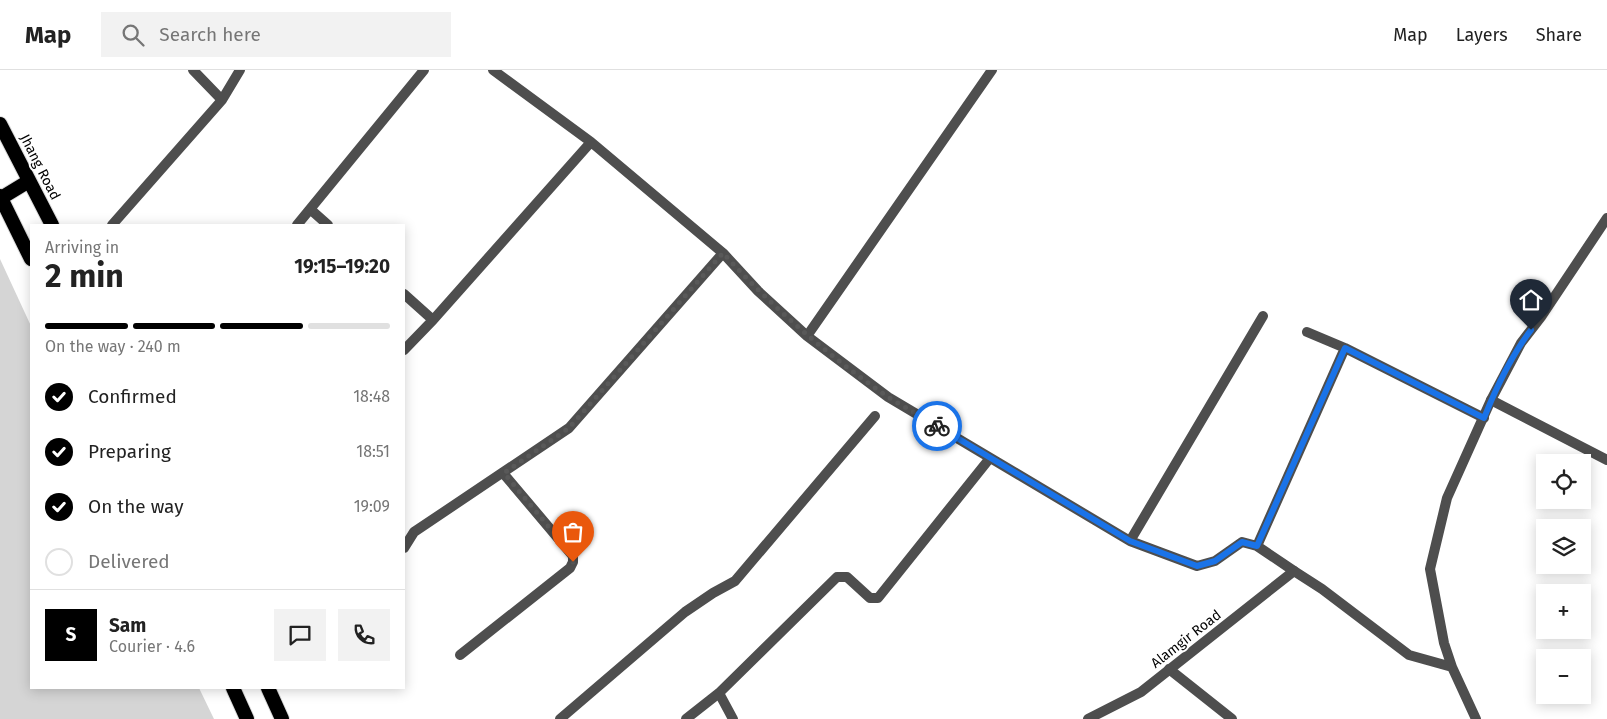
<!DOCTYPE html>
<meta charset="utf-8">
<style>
body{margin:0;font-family:"Fira Sans",sans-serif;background:#f2f2f2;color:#222;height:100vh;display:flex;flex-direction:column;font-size:19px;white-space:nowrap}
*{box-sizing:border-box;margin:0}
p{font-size:16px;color:#767676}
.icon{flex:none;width:28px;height:28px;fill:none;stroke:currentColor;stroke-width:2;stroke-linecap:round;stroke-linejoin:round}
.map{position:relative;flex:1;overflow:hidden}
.details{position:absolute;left:30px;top:154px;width:375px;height:465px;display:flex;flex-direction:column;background:#fff;border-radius:0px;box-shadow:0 2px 12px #0003}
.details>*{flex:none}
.buttons{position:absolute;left:1536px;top:384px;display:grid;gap:10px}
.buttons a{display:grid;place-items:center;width:55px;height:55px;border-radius:0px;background:#fff;box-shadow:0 2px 12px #0003;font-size:25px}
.pin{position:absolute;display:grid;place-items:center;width:42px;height:42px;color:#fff;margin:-51px -21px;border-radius:50% 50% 50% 0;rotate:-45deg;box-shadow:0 0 5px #0007}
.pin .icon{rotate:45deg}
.courier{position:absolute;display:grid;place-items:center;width:50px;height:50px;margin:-25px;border:4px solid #1a73e8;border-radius:50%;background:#fff;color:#222;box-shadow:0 1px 6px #0007}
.summary em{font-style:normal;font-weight:700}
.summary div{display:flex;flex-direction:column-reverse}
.summary{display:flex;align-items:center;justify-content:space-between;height:85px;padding:0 15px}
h1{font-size:32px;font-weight:700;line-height:38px}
.bar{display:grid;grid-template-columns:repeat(4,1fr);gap:8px 5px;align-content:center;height:60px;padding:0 15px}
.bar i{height:6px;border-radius:4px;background:#e0e0e0}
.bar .on{background:#000}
.bar p{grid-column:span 4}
.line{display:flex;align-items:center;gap:12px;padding:0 15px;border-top:1px solid #e0e0e0}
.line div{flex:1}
.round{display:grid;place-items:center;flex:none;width:52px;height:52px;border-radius:0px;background:#f2f2f2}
ol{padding:0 15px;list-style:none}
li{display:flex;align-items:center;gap:15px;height:55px}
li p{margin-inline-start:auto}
li .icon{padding:5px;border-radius:50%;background:#000;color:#fff;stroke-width:4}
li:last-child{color:#767676}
li i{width:28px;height:28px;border:2px solid #e0e0e0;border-radius:50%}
header{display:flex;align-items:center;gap:30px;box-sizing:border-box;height:70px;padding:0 25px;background:#fff;border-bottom:1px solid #e0e0e0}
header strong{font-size:24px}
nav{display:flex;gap:28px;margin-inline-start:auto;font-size:18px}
.search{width:350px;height:45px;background:#f2f2f2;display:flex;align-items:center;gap:12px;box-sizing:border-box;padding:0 18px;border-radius:0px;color:#767676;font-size:19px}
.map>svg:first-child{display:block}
.green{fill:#d5d5d5}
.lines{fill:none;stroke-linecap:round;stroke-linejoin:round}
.trunk-casing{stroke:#dbdbdb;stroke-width:16}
.minor{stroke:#4e4e4e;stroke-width:10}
.tertiary{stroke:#4e4e4e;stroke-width:10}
.trunk{stroke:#000;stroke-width:14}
.done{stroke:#595959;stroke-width:5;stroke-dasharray:0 9}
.route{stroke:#1a73e8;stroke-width:6}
.labels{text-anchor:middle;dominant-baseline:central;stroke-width:4;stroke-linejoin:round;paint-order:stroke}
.street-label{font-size:14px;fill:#000;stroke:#fff}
</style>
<header>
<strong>Map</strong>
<div class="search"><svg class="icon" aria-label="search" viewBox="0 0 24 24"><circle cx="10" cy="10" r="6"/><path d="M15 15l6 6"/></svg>Search here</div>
<nav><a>Map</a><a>Layers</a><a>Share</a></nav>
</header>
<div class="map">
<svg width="1607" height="649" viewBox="0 0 1607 649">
<rect width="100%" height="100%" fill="#fff"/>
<!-- green -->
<path class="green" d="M0,189L31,256V618H199L214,649H0Z"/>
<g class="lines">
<!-- trunk casing -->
<g class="trunk-casing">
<path id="trunk" d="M0,54L52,155
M0,126L31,189
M1,128L29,111
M233,618L247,649
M268,618L282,649"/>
</g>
<!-- minor -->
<path class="minor" d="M193,0L222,30
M493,0L591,72L723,183L758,221L807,266L888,327L1130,471L1197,496L1215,491L1242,472L1257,476L1294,501
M310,139L328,155
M112,155L222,30L240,0
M297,155L424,0
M404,224L433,250
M1307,262L1345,278L1484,348
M807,266L992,0
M404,280L433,250L591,72
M1491,330L1607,390
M1130,471L1263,246
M1257,476L1345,278
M404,478L414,462L569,358L723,183
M460,585L570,498L573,492V486L503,403
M1169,599L1232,649
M719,623L733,649
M560,649L685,542L713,523L735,511L875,346
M686,649L719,623L837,507H847L870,528H878L990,388"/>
<!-- tertiary -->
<path class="tertiary" d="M1088,649L1141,622L1294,501L1322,519L1409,585L1452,597
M1476,649L1452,597L1444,573L1430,499L1447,428L1491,330L1521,273L1541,247L1607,148"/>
<!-- trunk -->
<use href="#trunk" class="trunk"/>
</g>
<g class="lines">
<!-- done -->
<path class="done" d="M573,492V486L504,403L569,358L723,183C772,237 827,285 888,327C904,337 921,346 937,356"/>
<!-- route -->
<path class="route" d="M937,356L1130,471L1197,496L1215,491L1242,472L1257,476L1345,278L1484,348C1496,318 1511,286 1531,260"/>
</g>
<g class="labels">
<!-- street labels -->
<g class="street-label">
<text transform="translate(40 97) rotate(63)">Jhang Road</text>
<text transform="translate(1186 569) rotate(-38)">Alamgir Road</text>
</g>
</g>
</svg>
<div class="buttons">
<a><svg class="icon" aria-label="locate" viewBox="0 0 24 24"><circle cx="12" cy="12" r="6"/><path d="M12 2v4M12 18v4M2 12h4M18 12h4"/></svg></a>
<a><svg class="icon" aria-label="layers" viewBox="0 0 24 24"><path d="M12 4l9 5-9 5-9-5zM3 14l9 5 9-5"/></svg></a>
<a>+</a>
<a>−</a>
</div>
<div class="pin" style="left:573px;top:492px;background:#ea580c"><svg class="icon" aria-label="bag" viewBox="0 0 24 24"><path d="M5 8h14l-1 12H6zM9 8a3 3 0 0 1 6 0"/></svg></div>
<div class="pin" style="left:1531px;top:260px;background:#1f2937"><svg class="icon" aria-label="home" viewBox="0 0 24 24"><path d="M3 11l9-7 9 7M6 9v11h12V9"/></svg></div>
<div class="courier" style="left:937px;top:356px"><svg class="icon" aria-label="bike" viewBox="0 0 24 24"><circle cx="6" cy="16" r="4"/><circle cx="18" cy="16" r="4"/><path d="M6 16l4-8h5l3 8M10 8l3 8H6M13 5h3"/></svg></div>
<section class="details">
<div class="summary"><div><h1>2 min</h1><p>Arriving in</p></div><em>19:15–19:20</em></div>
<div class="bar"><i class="on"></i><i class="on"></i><i class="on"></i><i></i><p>On the way · 240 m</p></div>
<ol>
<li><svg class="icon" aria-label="check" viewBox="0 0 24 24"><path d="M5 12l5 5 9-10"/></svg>Confirmed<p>18:48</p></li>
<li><svg class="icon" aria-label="check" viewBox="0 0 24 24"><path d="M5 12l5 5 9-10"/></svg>Preparing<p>18:51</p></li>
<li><svg class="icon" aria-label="check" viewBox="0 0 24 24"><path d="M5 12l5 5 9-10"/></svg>On the way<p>19:09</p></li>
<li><i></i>Delivered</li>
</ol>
<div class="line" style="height:90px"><b class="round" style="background:#000;color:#fff">S</b><div><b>Sam</b><p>Courier · 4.6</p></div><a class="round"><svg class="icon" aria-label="chat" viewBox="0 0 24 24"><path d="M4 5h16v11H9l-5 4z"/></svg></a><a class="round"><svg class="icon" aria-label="phone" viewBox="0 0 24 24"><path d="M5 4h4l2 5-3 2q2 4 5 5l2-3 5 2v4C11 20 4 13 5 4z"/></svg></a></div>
</section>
</div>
